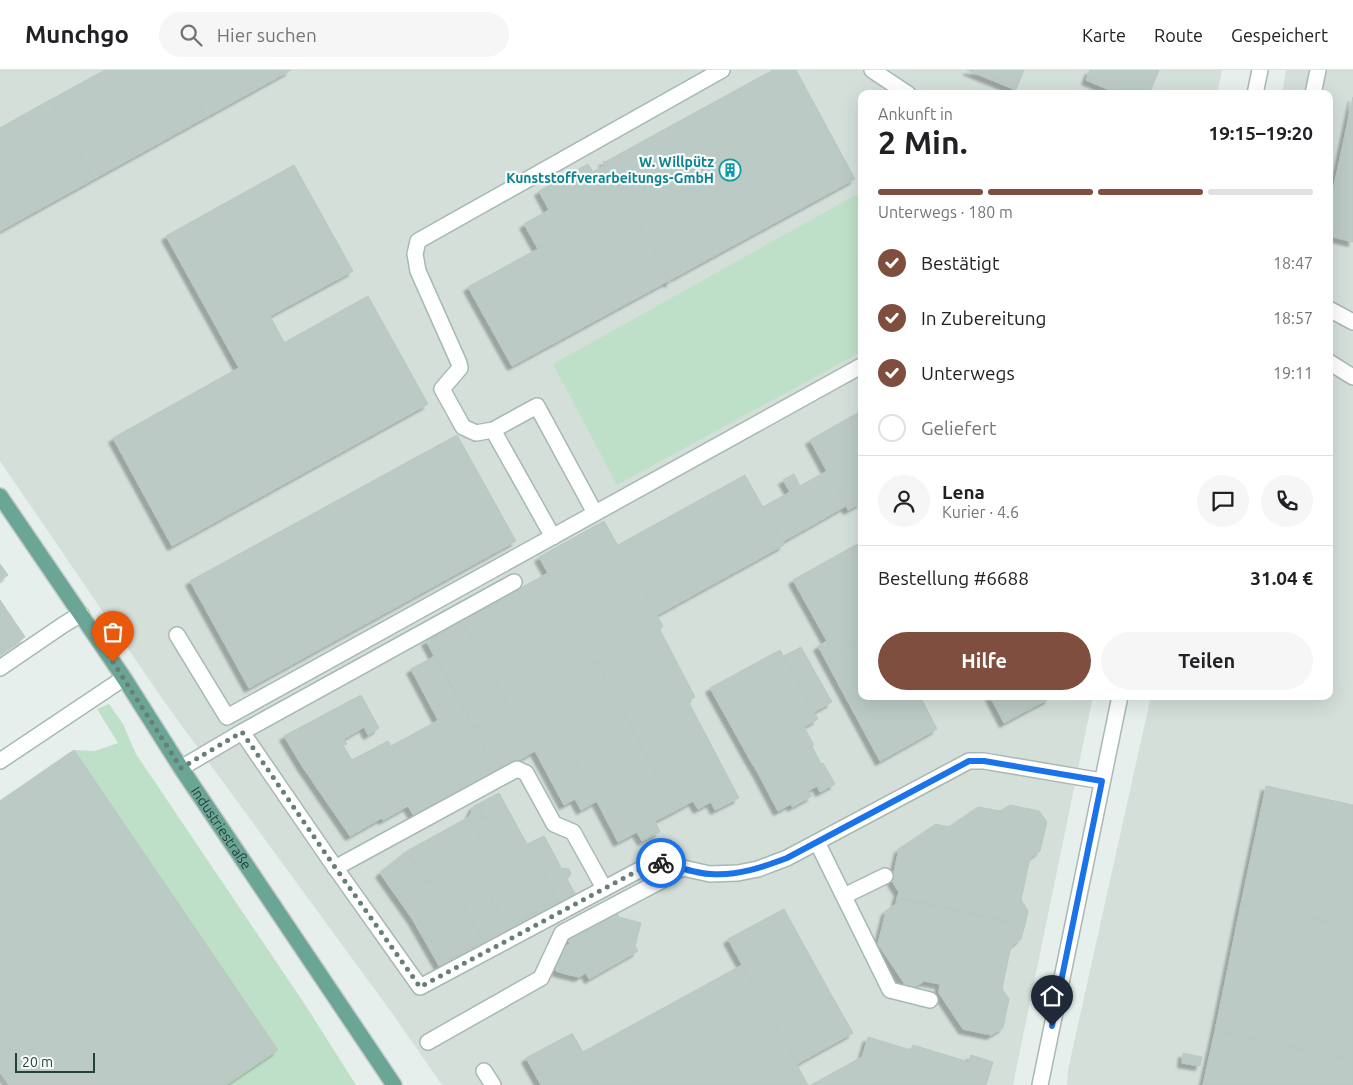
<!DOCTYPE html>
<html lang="de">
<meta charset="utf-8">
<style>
body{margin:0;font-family:Ubuntu,sans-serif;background:#f6f6f6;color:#202124;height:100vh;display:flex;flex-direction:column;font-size:19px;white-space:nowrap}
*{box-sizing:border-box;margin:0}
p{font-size:16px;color:#757577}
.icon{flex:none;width:28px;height:28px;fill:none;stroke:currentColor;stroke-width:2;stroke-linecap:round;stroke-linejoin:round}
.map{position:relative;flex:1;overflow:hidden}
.panel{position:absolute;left:858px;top:20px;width:475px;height:610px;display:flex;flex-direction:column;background:#fff;border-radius:10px;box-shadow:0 5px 20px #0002}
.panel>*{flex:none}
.scale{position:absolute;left:15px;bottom:12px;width:80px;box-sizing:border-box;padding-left:5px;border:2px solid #24423a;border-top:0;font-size:14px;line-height:18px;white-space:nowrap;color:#24423a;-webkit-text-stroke:4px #f7fbf9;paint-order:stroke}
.pin{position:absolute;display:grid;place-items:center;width:42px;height:42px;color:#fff;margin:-51px -21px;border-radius:50% 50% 50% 0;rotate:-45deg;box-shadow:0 0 5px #0007}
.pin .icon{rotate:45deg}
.courier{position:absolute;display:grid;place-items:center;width:50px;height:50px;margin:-25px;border:4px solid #1a73e8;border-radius:50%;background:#fff;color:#222;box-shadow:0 1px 6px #0007}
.overview em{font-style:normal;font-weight:700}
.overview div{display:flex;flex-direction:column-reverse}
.overview{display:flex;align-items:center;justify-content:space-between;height:85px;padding:0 20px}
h1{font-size:32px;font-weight:700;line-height:38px}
.bar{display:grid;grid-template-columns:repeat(4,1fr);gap:8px 5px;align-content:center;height:60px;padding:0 20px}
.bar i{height:6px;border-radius:4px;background:#e0e0e0}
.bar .selected{background:#7f4e3f}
.bar p{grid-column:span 4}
.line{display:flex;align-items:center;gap:12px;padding:0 20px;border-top:1px solid #e0e0e0}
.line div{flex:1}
.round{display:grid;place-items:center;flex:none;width:52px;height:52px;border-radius:26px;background:#f6f6f6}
ol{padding:0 20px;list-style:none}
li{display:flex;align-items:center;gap:15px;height:55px}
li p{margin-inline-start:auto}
li .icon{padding:5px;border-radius:50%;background:#7f4e3f;color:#fff;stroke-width:4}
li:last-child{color:#757577}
li i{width:28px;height:28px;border:2px solid #e0e0e0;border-radius:50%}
.action{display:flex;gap:10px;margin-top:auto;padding:10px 20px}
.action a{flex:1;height:58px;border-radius:30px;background:#7f4e3f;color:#fff;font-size:20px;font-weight:700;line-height:58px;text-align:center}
.action a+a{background:#f6f6f6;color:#202124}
header{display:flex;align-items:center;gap:30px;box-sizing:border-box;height:70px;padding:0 25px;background:#fff;border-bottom:1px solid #e0e0e0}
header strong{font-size:24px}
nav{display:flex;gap:28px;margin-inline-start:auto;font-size:18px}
.search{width:350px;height:45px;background:#f6f6f6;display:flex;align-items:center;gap:12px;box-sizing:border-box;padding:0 18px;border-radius:28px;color:#757577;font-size:19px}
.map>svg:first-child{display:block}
.built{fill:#d4dfda}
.green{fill:#bfe0c8}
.building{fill:#bbcac4;stroke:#b8c9c2;filter:url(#shadow)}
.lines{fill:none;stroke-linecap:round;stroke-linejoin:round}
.minor-casing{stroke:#a8b8b2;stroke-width:18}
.major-casing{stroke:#c2cac8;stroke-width:18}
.minor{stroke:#fff;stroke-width:15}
.major{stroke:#6aa596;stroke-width:15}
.done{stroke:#687f78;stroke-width:5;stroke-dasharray:0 9}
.route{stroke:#1a73e8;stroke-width:6}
.labels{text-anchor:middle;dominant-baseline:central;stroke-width:4.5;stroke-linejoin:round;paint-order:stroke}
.culture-label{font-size:14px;font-weight:bold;fill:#0d838f;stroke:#f7fbf9;text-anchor:end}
.street-label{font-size:14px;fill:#24423a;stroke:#f7fbf9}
</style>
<header>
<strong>Munchgo</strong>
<div class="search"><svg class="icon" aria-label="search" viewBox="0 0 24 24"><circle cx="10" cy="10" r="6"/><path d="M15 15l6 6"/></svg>Hier suchen</div>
<nav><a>Karte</a><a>Route</a><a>Gespeichert</a></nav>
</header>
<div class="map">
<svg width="1353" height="1015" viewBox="0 0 1353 1015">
<defs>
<filter id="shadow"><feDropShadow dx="-4.5" dy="4.5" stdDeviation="1" flood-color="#0004"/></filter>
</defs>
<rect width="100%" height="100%" fill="#e6efeb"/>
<!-- built -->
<path class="built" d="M0,0H1222L1217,24H861V626H1093L1013,1015H442L392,943L163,630L0,391Z
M1286,0H1353V1015H1067L1068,1000L1151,626H1329V24H1282Z"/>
<!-- green -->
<path class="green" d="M861,122V282L617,415L553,294Z
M109,634L123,654L136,684L306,936L356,1015H226L74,680L95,681L118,673L97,639Z"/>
<!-- building -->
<path class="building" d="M105,0H180L206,47L94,109L50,30Z
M180,0H291L206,47Z
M773,0H796L855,109L670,210L605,92Z
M967,0H1024L1016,20Z
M1090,0H1159L1149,24H1119L1086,10Z
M1353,27V172L1329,166V140Z
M50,30L94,109L0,161V58Z
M603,91H604L605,92L626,131L538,179L524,154L549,140L539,121L588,94L593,102L605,95Z
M294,95L353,201L270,246L284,272L239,298L166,166Z
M626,131L671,212L669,213L668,211L512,296L468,217Z
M368,226L428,334L172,476L113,368Z
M861,341V433L848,440L810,370Z
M457,365L516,471L249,618L190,511Z
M827,401L846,436L782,472L763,437L790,422L783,410L794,404L800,416Z
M745,405L784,475L657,545L618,475Z
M604,451L663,556L660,560L540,622L511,639L462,551L548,503L539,487Z
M861,472V566L833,582L793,510Z
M0,494L8,505L0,511Z
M0,530L25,567L0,584Z
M462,551L511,639L474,659L426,571Z
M660,560L695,627L633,660L597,592Z
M861,566V626H920L937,659L880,691L818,576L827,571L833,582Z
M801,577L832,632L814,642L784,586Z
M780,580L818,649L749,688L710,618Z
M435,586L463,636L438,650L411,599Z
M597,592L675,741L655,751L660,762L642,771L637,762L618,772L540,622Z
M540,622L597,731L581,740L575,729L564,735L527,666L489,687L474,659Z
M361,625L379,658L368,665L364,657L344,669L347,674L343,675L349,685L335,693L328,681L302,696L284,666Z
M990,626H1035L1039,634L1004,653Z
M1035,626H1049V629L1039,634Z
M688,631L739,728L715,740L711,732L698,739L693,731L675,741L633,660Z
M463,636L474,659L440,678L428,656Z
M428,656L440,678L403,698L391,676Z
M804,657L814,675L759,705L749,688Z
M474,659L498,702L463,720L440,678Z
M527,666L535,681L498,702L489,687Z
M388,671L426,739L414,746L408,736L383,750L382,748L350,766L302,696L328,681L335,693L349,685L352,690Z
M812,676L821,694L823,693L835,714L820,722L817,716L808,721L812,726L792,737L791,734L778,741L759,705Z
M440,678L463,720L427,741L403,698Z
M74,680L278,980L226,1015H9L0,1002V731Z
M1266,716L1353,735V857L1241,834Z
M499,723L506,736L481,749L479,745L483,742L478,734Z
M478,734L483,742L479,745L481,749L473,754L487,780L425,813L410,786L381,802L407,781L469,747L474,736Z
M1010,735L1039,741L1047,752L1040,781L1030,788L1021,830L1028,841L1025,855L897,828L899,822L892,811L899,779L936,754L949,757L978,737L1000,741Z
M506,736L527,774L544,766L549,775L500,802L473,754Z
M549,775L562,799L564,798L569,799L571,803L569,807L567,809L576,825L510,862L508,857L558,830L540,798L522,807L517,797L484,815L482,811Z
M487,780L500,802L413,850L380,803L410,786L425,813Z
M517,797L522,807L540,798L558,830L508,857L484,815Z
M482,811L509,860L484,873L458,825Z
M458,825L460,829L420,851L443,892L483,871L485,875L441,899L413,850Z
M897,828L1025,855L1021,869L1011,876L1002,919L1009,929L1003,958L991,965L963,959L939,923L940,914L924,911L913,918L906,916L878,874L886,841L896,834Z
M460,829L483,871L443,892L420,851Z
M1241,834L1353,857V990L1215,961Z
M784,839L832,926L776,957L728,869Z
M616,841L619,847L641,853L635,876L638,881L589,909L586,903L579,907L562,903L564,896L557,895L562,878L570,874L567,868Z
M557,895L564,896L562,903L556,901Z
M742,895L767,940L630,1015H599L571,964L572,963L583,982Z
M832,926L853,963L797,994L776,957Z
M767,940L808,1015H630Z
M1215,961L1353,990V1015H1203Z
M571,964L599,1015H541L526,988Z
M868,967L911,980L913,975L969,992L971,985L993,992L986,1015H811L862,987Z
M1183,983L1202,987L1200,996L1182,993Z"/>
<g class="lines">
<!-- minor casing -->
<g class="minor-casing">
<path id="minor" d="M872,0L908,24
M1255,24L1260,0
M1313,24L1318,0
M1329,239L1353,252
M1329,292L1353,307
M493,360L537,336L595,443
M553,467L493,360L476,363L463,357L442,319L460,298L459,293L418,201L415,184L418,171L722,0
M177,565L227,647L861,296
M0,598L63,555L81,544
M242,662L332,793L420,917L641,799L660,793L710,804L738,803L758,799L787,788L969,691H984L1102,711
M0,691L124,608
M181,698L242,662L514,512
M817,772L890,920L930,930
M335,798L517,699L526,703L554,754L573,762L604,818
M844,826L885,806
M428,972L541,908L562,863L668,807L682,798
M484,1001L493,1015
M1040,1015L1120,626"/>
</g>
<!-- major casing -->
<g class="major-casing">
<g id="major">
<path id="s1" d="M0,426L124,608L181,698L394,1015"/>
</g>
</g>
<!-- minor -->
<use href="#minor" class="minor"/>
<!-- major -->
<use href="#major" class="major"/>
</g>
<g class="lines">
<!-- done -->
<path class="done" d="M113,592L181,698L242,662L332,793L420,917L641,799L661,793"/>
<!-- route -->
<path class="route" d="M661,793C676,796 697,804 711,804C738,806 763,797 787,788L969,691H984L1102,711L1052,956"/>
</g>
<!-- icons -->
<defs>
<g id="building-ring" transform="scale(1.125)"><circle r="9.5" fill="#f7fbf9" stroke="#0f9aa8" stroke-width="1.5"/><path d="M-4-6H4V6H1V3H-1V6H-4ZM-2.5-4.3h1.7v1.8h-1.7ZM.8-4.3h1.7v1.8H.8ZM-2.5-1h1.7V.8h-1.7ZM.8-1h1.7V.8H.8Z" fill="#0f9aa8"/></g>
</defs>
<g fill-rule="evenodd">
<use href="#building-ring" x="730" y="100"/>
</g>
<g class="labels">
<!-- culture labels -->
<g class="culture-label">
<text x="714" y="92">W. Willpütz<tspan x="714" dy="16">Kunststoffverarbeitungs-GmbH</tspan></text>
</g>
<!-- street labels -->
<g class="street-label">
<text stroke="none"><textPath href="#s1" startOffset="399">Industriestraße</textPath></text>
</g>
</g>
</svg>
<div class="scale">20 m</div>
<div class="pin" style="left:113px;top:592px;background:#ea580c"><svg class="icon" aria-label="bag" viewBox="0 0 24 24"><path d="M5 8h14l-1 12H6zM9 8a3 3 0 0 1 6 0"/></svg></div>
<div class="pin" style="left:1052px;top:956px;background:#1f2937"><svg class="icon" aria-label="home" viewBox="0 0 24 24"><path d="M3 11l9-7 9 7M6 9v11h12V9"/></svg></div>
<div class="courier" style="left:661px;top:793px"><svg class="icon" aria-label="bike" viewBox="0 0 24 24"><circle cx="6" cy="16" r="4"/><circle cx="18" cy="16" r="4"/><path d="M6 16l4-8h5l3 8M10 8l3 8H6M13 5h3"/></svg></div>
<section class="panel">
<div class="overview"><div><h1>2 Min.</h1><p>Ankunft in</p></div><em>19:15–19:20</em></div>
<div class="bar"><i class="selected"></i><i class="selected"></i><i class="selected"></i><i></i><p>Unterwegs · 180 m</p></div>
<ol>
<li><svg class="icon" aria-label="check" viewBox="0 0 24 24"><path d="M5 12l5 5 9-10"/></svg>Bestätigt<p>18:47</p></li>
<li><svg class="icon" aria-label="check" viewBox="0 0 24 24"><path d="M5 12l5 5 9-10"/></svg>In Zubereitung<p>18:57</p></li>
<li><svg class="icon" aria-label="check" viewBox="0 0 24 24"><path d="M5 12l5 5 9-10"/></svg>Unterwegs<p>19:11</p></li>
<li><i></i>Geliefert</li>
</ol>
<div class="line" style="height:90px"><a class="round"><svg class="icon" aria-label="person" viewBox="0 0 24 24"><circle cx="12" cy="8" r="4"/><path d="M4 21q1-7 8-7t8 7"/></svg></a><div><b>Lena</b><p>Kurier · 4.6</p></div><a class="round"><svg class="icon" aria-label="chat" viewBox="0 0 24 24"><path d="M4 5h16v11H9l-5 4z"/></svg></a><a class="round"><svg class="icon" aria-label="phone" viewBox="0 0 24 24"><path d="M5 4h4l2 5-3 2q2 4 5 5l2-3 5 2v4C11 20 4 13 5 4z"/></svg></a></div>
<div class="line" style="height:65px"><div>Bestellung #6688</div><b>31.04 €</b></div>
<div class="action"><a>Hilfe</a><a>Teilen</a></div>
</section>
</div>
